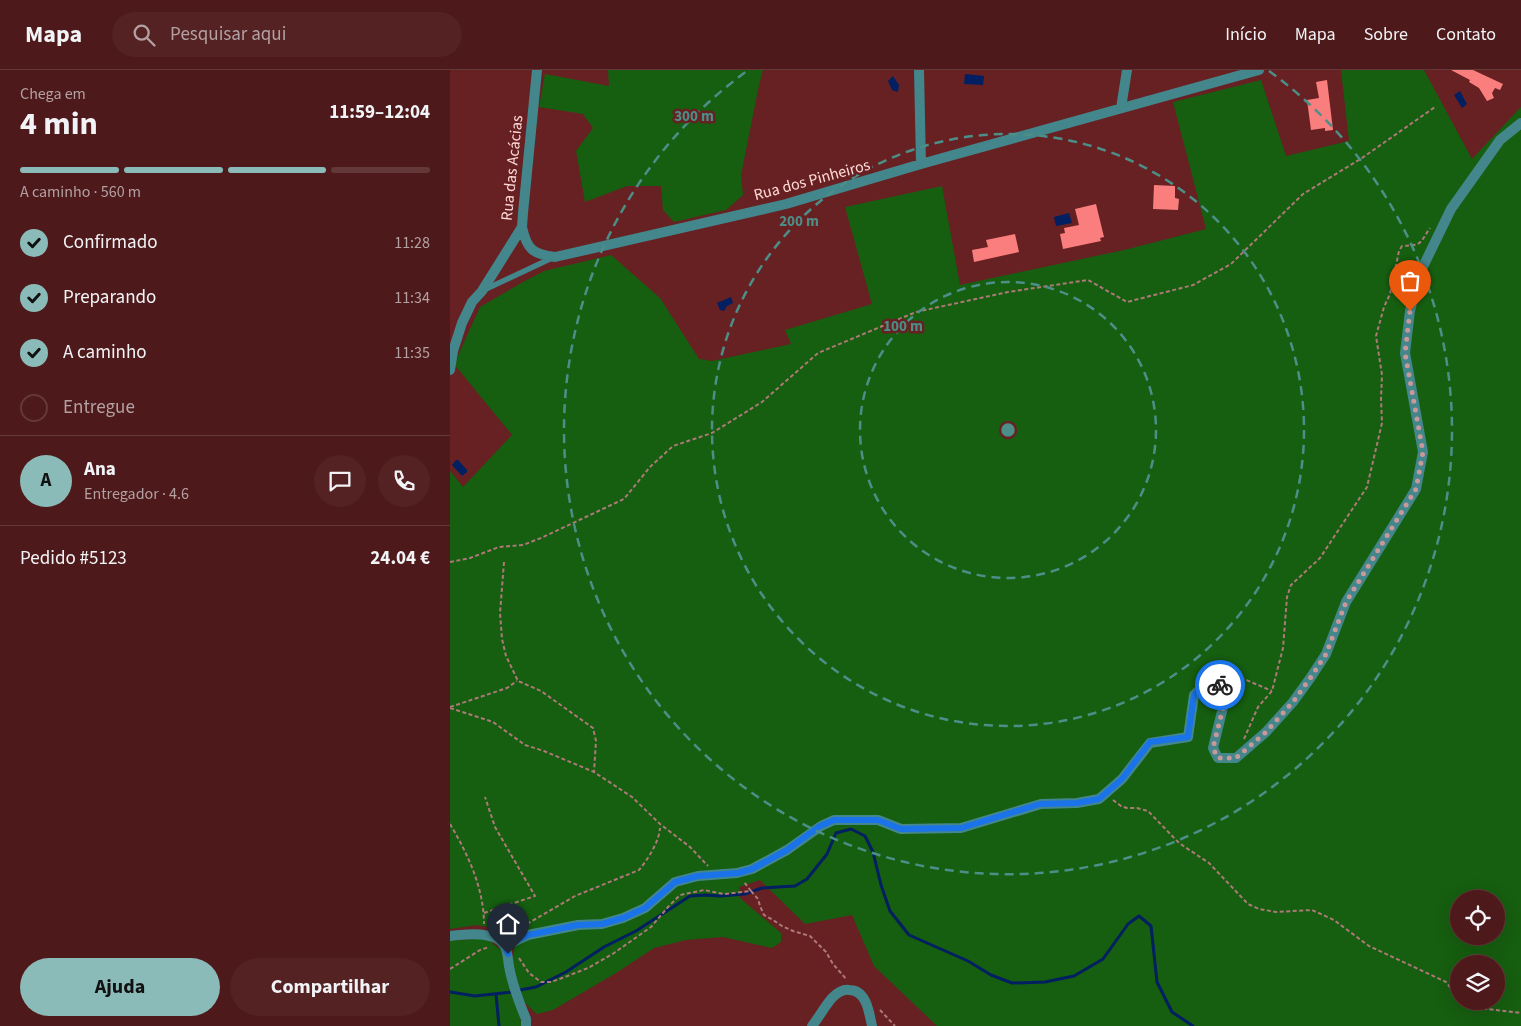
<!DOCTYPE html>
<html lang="pt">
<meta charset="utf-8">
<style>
body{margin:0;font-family:"Source Sans 3",sans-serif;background:#542223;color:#f1f3f6;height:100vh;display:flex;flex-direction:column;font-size:19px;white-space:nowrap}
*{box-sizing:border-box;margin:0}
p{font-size:16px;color:#b3a0a2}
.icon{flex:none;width:28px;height:28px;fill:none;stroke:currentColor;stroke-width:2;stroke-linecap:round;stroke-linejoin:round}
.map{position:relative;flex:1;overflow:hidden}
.side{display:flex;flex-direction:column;background:#4d191a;width:450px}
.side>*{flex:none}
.tools{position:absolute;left:1000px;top:820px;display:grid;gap:10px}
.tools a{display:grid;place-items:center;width:55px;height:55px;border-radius:50%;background:#4d191a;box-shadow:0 5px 20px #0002,0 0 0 1px #643839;font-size:25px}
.pin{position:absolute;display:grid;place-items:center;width:42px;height:42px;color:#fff;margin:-51px -21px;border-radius:50% 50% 50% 0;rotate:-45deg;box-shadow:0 0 5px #0007}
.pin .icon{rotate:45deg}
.courier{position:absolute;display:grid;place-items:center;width:50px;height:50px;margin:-25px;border:4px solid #1a73e8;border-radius:50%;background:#fff;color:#222;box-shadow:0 1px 6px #0007}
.summary em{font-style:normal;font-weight:700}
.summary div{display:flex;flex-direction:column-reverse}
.summary{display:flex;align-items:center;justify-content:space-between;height:85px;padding:0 20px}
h1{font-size:32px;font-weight:700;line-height:38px}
.bar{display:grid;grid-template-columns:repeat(4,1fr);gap:8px 5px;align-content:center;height:60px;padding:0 20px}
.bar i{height:6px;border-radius:4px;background:#643839}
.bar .current{background:#8bbbb9}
.bar p{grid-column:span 4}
.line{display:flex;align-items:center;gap:12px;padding:0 20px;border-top:1px solid #643839}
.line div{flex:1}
.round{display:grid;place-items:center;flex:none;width:52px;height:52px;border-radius:26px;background:#542223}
ol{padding:0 20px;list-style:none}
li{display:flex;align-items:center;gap:15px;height:55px}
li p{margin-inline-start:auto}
li .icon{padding:5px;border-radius:50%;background:#8bbbb9;color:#111;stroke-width:4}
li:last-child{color:#b3a0a2}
li i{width:28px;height:28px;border:2px solid #643839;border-radius:50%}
.button{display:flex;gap:10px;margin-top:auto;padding:10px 20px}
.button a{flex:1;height:58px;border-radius:30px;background:#8bbbb9;color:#111;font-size:20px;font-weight:700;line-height:58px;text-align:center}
.button a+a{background:#542223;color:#f1f3f6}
header{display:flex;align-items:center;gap:30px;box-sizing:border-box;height:70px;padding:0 25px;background:#4d191a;border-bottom:1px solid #643839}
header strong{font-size:24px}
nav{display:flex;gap:28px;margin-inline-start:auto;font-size:18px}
.search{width:350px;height:45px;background:#542223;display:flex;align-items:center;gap:12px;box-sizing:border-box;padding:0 18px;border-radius:28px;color:#b3a0a2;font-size:19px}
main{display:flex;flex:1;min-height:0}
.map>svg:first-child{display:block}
.green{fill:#165e10;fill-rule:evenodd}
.water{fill:#011f61}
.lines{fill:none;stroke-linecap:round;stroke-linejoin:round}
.stream{stroke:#011f61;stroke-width:3}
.building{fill:#fa7e7d}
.path{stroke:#ae7979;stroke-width:2;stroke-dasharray:4 2.5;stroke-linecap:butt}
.lane{stroke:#43868b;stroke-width:5.5}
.street{stroke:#43868b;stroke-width:10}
.done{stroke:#c99999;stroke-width:5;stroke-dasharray:0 9}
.route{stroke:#1a73e8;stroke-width:6}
.ring{fill:none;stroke:#4b8f88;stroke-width:2.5;stroke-dasharray:9 6}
.labels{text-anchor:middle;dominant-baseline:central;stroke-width:5;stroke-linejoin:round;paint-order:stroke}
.street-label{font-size:16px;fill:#fedad8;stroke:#672123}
.centre{fill:#4b8f88;stroke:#672123;stroke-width:2.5}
.ring-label{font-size:15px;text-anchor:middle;font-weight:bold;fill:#4b8f88;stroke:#672123;stroke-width:5;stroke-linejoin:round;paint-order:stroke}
</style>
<header>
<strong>Mapa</strong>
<div class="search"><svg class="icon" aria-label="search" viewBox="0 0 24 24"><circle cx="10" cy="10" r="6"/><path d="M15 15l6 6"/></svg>Pesquisar aqui</div>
<nav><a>Início</a><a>Mapa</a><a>Sobre</a><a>Contato</a></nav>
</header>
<main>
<section class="side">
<div class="summary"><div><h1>4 min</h1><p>Chega em</p></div><em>11:59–12:04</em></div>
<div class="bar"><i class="current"></i><i class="current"></i><i class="current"></i><i></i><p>A caminho · 560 m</p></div>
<ol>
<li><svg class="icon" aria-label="check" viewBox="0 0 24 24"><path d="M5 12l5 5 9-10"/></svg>Confirmado<p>11:28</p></li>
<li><svg class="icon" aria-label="check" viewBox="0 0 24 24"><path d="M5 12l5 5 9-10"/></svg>Preparando<p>11:34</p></li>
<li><svg class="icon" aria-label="check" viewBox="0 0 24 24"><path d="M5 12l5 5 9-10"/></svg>A caminho<p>11:35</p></li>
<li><i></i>Entregue</li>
</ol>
<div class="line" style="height:90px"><b class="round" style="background:#8bbbb9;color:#111">A</b><div><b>Ana</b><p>Entregador · 4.6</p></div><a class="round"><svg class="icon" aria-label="chat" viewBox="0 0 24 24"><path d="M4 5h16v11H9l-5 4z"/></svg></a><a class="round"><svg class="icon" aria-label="phone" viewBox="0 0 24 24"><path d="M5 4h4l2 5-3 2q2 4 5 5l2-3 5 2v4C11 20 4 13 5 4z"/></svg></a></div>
<div class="line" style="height:65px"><div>Pedido #5123</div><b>24.04 €</b></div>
<div class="button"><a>Ajuda</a><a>Compartilhar</a></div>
</section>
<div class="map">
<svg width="1071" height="956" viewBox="0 0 1071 956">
<rect width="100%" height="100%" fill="#672123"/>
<!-- green -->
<path class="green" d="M158,0H313L309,15L291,105L293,125L276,140L224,152L213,140L211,116H177L135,132L126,81L143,58L133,44L89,37L95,4L159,16Z
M891,0H974L1022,89L1071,37V956H487L424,896L402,845L355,854L310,810L289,817L290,828L331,863V872L322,878L273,867L236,870L204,878L166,903L103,940L87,944C82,940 76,935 73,929C64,913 62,895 64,877L48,859L27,855L0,859V401L13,417L62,365L4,294L30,237L73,212L94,201L161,185L210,228L249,289L262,291L341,274L335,260L422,234L395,137L492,116L510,215L674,180L756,159L723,32L811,10L836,86L899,71ZM1009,829H1046V866H1009ZM1009,894H1046V931H1009Z
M36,868L51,880L67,934L72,956H0V871Z"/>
<!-- water -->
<path class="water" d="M515,4L534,6L533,15L514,14Z
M443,6L449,15L448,22L442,20L438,11Z
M1010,21L1017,34L1012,38L1004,25Z
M619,143L622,153L606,156L604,147Z
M281,227L283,233L277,236L274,241L270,240L267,233Z
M6,390H8L17,400V402L12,406L2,395Z"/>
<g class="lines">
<!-- stream -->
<path class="stream" d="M70,920L86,917L116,902L154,877L186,861L240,826L255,825L270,826L295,824L312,818L345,816L357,809L377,784L386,763L401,759L415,766L423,782L431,815L440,841L459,865L518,891L541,905L562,913L595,912L624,906L653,889L678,854L689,846L701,856L707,912L722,942L743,956
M0,922L25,926L63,922
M46,924L49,956"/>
</g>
<!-- building -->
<path class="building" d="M1001,0H1023L1053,14L1050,20L1045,18L1042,23L1044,28L1037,31L1029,18L1019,12L1020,10Z
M877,10L883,60L875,61V58L861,60L857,30L869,28L866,12Z
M704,115L725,116V128L729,129L728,140L703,139Z
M646,134L654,167L650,168L651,171L613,179L610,164L615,163L614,158L629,155L625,139Z
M565,164L569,182L524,192L522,180L538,177L536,170Z"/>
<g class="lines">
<!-- path -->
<path class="path" d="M0,492L20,488L49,477L73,475L91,468L174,429L200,397L223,376L262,363L312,332L368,283L466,242L558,222L638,210L677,232L743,215L781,194L853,124L912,88L985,37
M54,492L50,543L52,569L56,586L68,611L91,621L143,658L146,671L144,702
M754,605L763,601L773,600L822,621
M0,637L57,618L67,611
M0,638L43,652L75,675L94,681L144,702L182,727L210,754L240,777L258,796
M794,669L808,637L822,621L833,578L837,527L841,515L870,488L917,417L932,353L931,329L932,305L926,266L934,237L940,224L949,181L952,176C973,175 969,174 980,158
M663,730L671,736L677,738H687L698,741L729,773L759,793L798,834L809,839L826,842L862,840L884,850L919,876L996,912L1009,929
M0,754C18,784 34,819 34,854
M301,821L308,829L310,836L314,845L323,850L332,856L343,861L360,866L376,882L383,894L397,910
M34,843L85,826L45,757L35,727
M77,854L125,826L189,800C198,789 209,772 210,758
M69,888L79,903L91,912H101L115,907L138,898L164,883L201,857L218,837L230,825L254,820L274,824L301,821L294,812
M0,899L30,880L39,877
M1010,931L1013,936L1071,943
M430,940L445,956"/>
<!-- lane -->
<path class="lane" d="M36,219L102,188"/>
<!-- street -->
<path class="street" d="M469,0L471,94
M671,38L677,0
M72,157C77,180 83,184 105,187L336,134L471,94L809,0
M0,300L3,281L12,253L22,232L32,221L72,157L73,143L87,0
M0,866C15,864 47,860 55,877C58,883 58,890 59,896C62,914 69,932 76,949V956
M55,876L78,865L128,855L152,854L173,848L195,838L225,812L248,806L287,803L302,799L337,780L371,756L384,750H428L451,759L511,758L591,734L627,733L649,729L672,709L700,673L738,667L744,625L753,616L768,613L777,621L763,678L768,688H786L816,662L843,632L861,607L876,584L896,532L966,419L973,382L955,283L960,241L968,207L1001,139L1050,70L1071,53
M362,956C369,947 375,936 382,928C387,923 393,919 399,920C417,920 419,943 422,956"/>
</g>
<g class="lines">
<!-- done -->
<path class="done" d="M770,615L777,622L763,678L768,688H786L816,662L843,632L861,607L876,584L896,532L966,419L973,382L955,283L960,241"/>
<!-- route -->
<path class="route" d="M58,884L55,876L78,865L128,855L152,854L173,848L195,838L225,812L248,806L288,803L302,799L337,780L370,756L384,750H428L451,759L511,758L590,734L627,733L649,729L672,709L700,672L738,667L744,625L753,616L768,613L770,615"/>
</g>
<!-- distance rings -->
<g class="ring">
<circle cx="558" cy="360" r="148"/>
<circle cx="558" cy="360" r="296"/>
<path d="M819 1A444 444 0 1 1 297 1"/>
</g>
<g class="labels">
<!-- street labels -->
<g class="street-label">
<text transform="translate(62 98) rotate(-84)">Rua das Acácias</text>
<text transform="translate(362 110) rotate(-15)">Rua dos Pinheiros</text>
</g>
</g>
<circle cx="558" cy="360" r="8" class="centre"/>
<g class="ring-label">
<text x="244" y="51">300 m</text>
<text x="349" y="156">200 m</text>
<text x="453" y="261">100 m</text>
</g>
</svg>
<div class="tools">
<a><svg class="icon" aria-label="locate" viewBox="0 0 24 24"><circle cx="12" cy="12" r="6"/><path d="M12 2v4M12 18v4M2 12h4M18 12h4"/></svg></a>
<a><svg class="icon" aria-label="layers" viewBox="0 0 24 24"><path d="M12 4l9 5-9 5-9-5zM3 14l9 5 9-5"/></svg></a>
</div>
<div class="pin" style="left:960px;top:241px;background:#ea580c"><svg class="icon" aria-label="bag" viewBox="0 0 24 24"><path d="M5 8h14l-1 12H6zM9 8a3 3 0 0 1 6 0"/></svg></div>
<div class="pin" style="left:58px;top:884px;background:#1f2937"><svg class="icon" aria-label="home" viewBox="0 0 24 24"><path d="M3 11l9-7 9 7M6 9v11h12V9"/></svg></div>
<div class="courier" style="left:770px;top:615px"><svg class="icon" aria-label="bike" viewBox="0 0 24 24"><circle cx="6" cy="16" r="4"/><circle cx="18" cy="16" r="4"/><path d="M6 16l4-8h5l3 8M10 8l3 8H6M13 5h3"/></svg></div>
</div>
</main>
